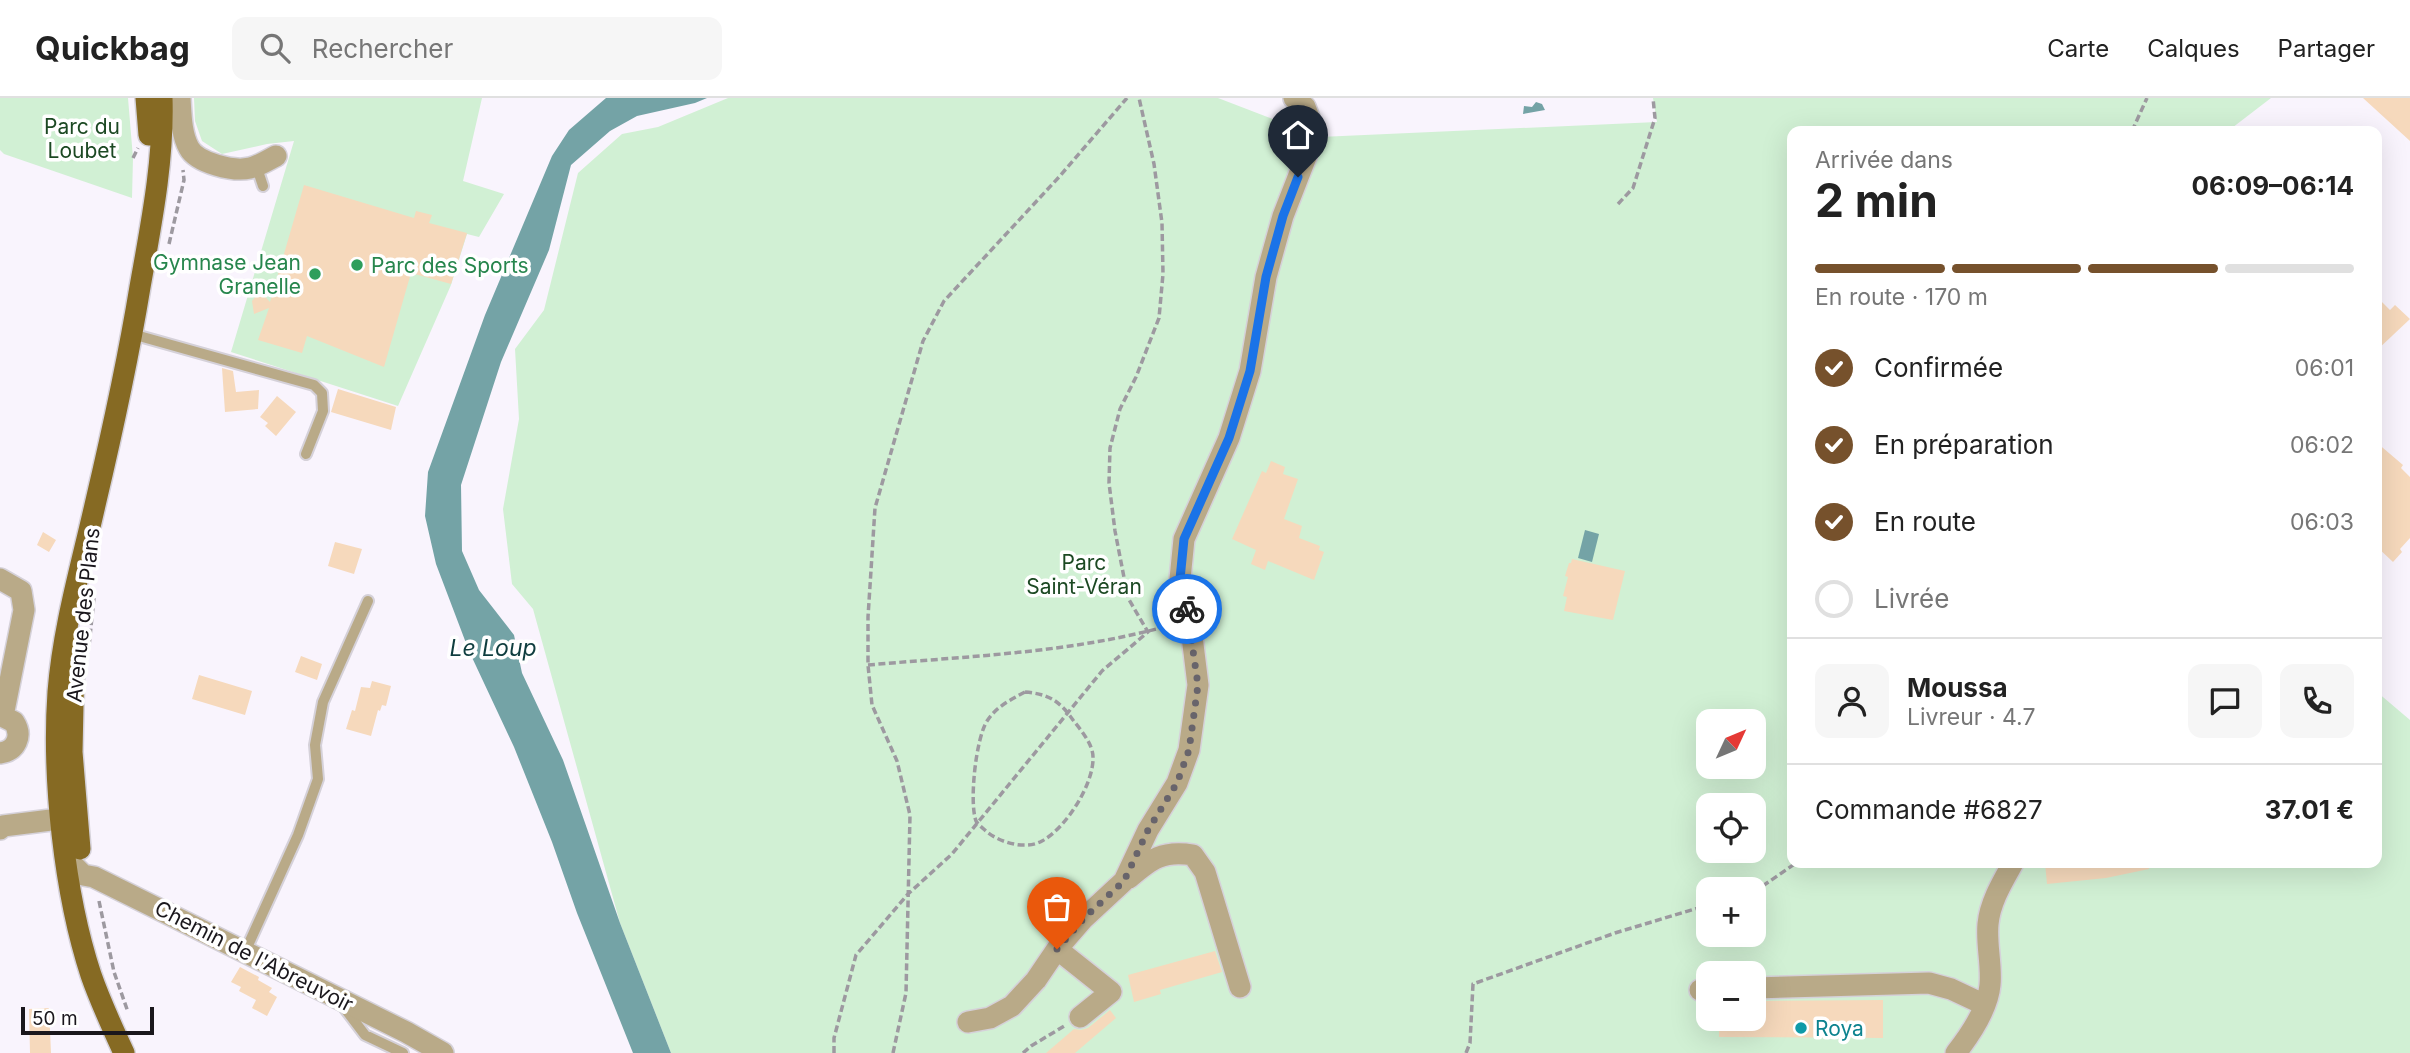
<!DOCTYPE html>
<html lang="fr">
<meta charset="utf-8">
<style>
body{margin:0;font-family:Inter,sans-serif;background:#f6f6f6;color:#222;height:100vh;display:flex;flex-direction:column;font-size:26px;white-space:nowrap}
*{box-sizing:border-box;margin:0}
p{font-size:23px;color:#767676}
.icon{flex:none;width:38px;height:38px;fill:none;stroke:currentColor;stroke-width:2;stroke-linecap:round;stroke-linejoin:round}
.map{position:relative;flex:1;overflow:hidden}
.panel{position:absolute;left:1787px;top:28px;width:595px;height:742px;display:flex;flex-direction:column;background:#fff;border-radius:14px;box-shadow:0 7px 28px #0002}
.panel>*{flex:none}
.needle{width:46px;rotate:46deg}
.fabs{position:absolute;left:1696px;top:611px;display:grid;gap:14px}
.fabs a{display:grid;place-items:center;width:70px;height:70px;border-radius:14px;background:#fff;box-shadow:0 7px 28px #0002;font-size:35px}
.scale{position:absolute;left:21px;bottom:18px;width:133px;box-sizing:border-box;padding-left:7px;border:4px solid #1a171c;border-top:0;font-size:19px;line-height:24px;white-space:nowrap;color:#1a171c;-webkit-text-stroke:5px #fff;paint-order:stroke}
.pin{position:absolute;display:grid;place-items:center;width:60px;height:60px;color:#fff;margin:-72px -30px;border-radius:50% 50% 50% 0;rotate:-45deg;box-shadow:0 0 7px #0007}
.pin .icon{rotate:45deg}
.courier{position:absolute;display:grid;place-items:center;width:70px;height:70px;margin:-35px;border:5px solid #1a73e8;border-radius:50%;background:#fff;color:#222;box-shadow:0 2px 9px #0007}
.headline em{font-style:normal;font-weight:700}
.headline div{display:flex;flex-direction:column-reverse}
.headline{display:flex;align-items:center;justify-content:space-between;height:119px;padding:0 28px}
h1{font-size:46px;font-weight:700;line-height:52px}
.bar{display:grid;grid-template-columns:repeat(4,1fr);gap:10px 7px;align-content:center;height:84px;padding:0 28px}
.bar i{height:9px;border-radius:5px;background:#e0e0e0}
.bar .on{background:#76512c}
.bar p{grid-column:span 4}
.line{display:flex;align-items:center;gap:18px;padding:0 28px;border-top:2px solid #e0e0e0}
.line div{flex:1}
.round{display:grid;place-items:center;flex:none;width:74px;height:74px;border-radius:14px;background:#f6f6f6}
ol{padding:0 28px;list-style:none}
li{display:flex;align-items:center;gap:21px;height:77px}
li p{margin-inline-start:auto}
li .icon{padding:7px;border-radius:50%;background:#76512c;color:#fff;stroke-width:4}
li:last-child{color:#767676}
li i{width:38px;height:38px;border:4px solid #e0e0e0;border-radius:50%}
header{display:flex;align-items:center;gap:42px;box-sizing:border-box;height:98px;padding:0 35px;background:#fff;border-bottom:2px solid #e0e0e0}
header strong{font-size:33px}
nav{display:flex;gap:38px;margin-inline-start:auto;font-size:24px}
.search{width:490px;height:63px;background:#f6f6f6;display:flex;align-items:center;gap:18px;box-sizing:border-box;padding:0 24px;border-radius:14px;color:#767676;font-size:26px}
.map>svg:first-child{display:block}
.green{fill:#d1f0d4;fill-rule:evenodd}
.water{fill:#74a3a6}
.building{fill:#f6d9bc}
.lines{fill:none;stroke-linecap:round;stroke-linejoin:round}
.lane-casing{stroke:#d5d1d9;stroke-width:14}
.street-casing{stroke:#d5d1d9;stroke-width:24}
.primary-casing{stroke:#d5d1d9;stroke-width:24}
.path{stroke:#9d99a0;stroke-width:3.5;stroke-dasharray:7 3.5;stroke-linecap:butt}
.lane{stroke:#b9aa88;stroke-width:10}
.street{stroke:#b9aa88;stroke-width:21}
.primary{stroke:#866a23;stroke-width:21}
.done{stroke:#68646b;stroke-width:7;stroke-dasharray:0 12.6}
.route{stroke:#1a73e8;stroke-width:9}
.leisure-dot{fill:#2e9e5b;stroke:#fff;stroke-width:2.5}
.culture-dot{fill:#0f9aa8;stroke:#fff;stroke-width:2.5}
.labels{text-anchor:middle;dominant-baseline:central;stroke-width:7;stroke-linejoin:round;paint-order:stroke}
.park-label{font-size:21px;fill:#1c4923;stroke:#fff}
.leisure-label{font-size:21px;fill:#27864d;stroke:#fff;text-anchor:end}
.street-label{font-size:21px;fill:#1a171c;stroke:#fff}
.culture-label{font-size:21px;fill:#0d838f;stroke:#fff;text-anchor:start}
.water-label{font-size:23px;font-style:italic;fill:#0f3d3f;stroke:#fff}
</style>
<header>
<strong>Quickbag</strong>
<div class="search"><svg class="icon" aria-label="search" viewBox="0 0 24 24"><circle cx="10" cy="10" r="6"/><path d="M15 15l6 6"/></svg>Rechercher</div>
<nav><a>Carte</a><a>Calques</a><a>Partager</a></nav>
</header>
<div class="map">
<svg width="2410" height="955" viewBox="0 0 2410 955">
<rect width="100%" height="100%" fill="#f9f4fd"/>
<!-- green -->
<path class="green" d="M0,0H128L133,60L132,100L4,56L0,52Z
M194,0H482L463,83L504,96L479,139L467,136L451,187L398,308L231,254L294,43L267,46L222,56L202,43L195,23Z
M728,0H1218L1320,39L1657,24L1653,0H2271L2228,33H1792V765H2376L2377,594L2410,622V955H671L620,825L533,511L512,486L503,411L519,321L515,251L544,212L578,75L622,36L658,29ZM1708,623H1754V668H1708ZM1708,707H1754V752H1708ZM1708,791H1754V836H1708ZM1708,875H1754V920H1708Z"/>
<!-- water -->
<path class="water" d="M606,0H707L695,5L637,18L610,33L571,67L549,152L501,264L461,387L462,453L479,492L514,537L522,575L563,662L620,825L671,955H633L577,815L552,744L514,649L469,553L436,466L425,418L428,374L485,217L552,58L569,32Z
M1536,4L1542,6L1545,12L1523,16L1524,8L1532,9Z
M1585,432L1599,436L1592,464L1578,460Z"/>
<!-- building -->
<path class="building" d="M2363,0H2410V43Z
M304,87L414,120L416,113L432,117L429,125L467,135L451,186L411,175L384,269L307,238L302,255L258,242L269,210L254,216L252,203L260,193L270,204Z
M2376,198L2390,212L2395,207L2410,221L2376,253Z
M222,270L233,273L236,294L259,292L258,311L225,314Z
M338,291L396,309L391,332L331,314Z
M277,298L296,314L276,338L265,328L268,325L260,319Z
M2376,344L2403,367L2401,370L2410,379V440L2400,451L2402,454L2393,464L2376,448Z
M1271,363L1285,369L1283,376L1298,381L1284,421L1302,428L1299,440L1320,448L1319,452L1324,454L1314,482L1268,463L1265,472L1251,466L1256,452L1232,441L1262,373L1266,375Z
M43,434L56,442L49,454L37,447Z
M335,444L362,451L354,476L328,468Z
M1572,461L1625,473L1613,522L1564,513L1567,499L1563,498L1568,479L1565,478L1569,465H1571Z
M301,558L322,566L317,582L295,574Z
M199,577L252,593L245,617L192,601Z
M372,583L391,588L386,608L382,607L380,613L378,612L371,638L346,631L352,612L355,613L361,589L370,590Z
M2045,765H2148L2149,771L2106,780L2047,786Z
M1215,853L1222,874L1160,892L1161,896L1134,904L1128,877Z
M240,869L259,879L258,882L272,890L269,894L277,899L267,918L252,910L256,902L239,893L241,889L231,884Z
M1883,902V940L1719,939V920H1754V903Z
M49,910L51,955H30L29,911Z
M1110,912L1116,920L1075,955H1046L1074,931L1081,932L1088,930Z"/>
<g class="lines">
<!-- lane casing -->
<g class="lane-casing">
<path id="lane" d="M256,67L263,88
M132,236L314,287L322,295L323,313L306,356
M245,854L298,737L318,681L315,647L323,604L368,503
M343,908L365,937L403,955"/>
</g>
<!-- street casing -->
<g class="street-casing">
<path id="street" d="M180,0C181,15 181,36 189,50C197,65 234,74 250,70C259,68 268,62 276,58
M0,481L21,493L24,512L3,618
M0,617L14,624C23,638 16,653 0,655
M0,731L3,728L75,719
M67,761L83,777L94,779L406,934L443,955
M1129,780C1151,761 1163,752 1193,757L1205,774L1240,889
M1057,851L1111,894L1080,919
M1754,890L1929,885L1951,891L1985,907
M1700,892H1708
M968,924L990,920L1012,908L1036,882L1057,851L1083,821L1124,783L1148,732L1177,685L1189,652L1198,587L1190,522L1180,481L1184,441L1229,340L1250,273L1266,179L1283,118L1306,59L1312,28L1305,9L1294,0
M1956,955C1970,937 1988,911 1990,887C1992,867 1986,846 1988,826C1990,804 2003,783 2013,765"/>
</g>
<!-- primary casing -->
<g class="primary-casing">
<path id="primary" d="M146,0L149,37
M74,560L72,654L80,751
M124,955C112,929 100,903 91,877C64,795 52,679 58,594C63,530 81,469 95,407C112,335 128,262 140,189C151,127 164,63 162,0"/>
</g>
<!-- path -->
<path class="path" d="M2132,33L2147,0
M133,60L138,50
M1618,106L1633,90L1655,20L1653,0
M169,146L184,82L183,72
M89,548L94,500
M868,567C969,558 1073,555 1171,527
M1025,594C1048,596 1059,602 1073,622C1080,631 1093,646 1093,659C1094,686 1066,730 1042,743C1026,752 1001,745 987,734C983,730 979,728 976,723C969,704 976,640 987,623C996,609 1010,602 1025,594Z
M1754,794L1796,765
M99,803L114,874L128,914
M834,955V940L856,857L908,796L952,756L1102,573L1148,534L1128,500L1115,433L1109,385L1110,350L1120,311L1136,279L1159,220L1163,176L1162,125L1154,66L1139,0
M893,955L906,895L910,717L897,663L872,607L868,567V519L875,410L923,243L944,203L1059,79L1127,0
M1023,955L1031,948L1066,927
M1466,955L1470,945L1473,886L1615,835L1708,807"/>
<!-- lane -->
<use href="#lane" class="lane"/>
<!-- street -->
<use href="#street" class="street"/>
<!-- primary -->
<use href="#primary" class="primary"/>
</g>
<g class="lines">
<!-- done -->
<path class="done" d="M1057,851L1083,821L1124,783L1148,732L1177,685L1189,652L1198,587L1187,511"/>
<!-- route -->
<path class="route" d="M1187,511L1180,481L1184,441L1229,340L1250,273L1266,179L1283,118L1298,79"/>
</g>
<!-- markers -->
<g class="leisure-dot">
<circle cx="357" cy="167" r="7"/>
<circle cx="315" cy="176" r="7"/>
</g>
<circle class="culture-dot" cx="1801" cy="930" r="7"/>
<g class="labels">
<!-- park labels -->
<g class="park-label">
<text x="82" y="28">Parc du<tspan x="82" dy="24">Loubet</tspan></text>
<text x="1084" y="464">Parc<tspan x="1084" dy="24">Saint-Véran</tspan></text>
</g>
<!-- leisure labels -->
<g class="leisure-label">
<text x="301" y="164">Gymnase Jean<tspan x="301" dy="24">Granelle</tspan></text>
<text x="371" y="167" text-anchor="start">Parc des Sports</text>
</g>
<!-- street labels -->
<g class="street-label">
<text transform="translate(83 517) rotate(-84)">Avenue des Plans</text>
<text transform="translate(254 858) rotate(27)">Chemin de l'Abreuvoir</text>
</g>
<!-- culture labels -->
<g class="culture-label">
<text x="1815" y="930">Roya</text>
</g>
<!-- water labels -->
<g class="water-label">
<text x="493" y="550">Le Loup</text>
</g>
</g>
</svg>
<div class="fabs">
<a><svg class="needle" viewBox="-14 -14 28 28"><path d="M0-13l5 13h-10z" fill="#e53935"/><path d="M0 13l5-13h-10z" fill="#767676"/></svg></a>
<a><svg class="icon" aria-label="locate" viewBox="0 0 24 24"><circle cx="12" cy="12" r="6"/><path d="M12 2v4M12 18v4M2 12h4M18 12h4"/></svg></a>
<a>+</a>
<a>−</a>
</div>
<div class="scale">50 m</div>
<div class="pin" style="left:1057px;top:851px;background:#ea580c"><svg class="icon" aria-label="bag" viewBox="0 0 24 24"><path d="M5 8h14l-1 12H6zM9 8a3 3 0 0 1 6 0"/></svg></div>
<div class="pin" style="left:1298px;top:79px;background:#1f2937"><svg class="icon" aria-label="home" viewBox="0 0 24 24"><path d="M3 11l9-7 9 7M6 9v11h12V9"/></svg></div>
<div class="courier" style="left:1187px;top:511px"><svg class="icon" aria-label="bike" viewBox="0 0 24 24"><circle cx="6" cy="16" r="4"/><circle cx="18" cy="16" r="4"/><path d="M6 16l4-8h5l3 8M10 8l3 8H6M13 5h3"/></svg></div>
<section class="panel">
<div class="headline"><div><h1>2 min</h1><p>Arrivée dans</p></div><em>06:09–06:14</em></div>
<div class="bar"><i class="on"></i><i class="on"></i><i class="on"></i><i></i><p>En route · 170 m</p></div>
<ol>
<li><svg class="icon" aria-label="check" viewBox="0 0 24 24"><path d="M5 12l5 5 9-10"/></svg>Confirmée<p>06:01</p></li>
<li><svg class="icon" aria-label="check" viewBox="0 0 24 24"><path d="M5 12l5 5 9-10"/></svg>En préparation<p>06:02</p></li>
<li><svg class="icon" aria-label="check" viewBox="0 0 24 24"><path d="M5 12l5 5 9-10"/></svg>En route<p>06:03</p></li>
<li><i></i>Livrée</li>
</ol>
<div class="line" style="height:126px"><a class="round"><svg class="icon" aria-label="person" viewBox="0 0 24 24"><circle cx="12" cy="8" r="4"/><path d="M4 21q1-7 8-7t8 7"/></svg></a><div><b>Moussa</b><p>Livreur · 4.7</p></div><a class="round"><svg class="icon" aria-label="chat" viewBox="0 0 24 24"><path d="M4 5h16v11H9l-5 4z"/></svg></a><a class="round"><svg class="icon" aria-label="phone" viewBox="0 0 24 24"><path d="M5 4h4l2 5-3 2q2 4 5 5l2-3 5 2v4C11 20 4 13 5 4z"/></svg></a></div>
<div class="line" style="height:91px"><div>Commande #6827</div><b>37.01 €</b></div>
</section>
</div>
